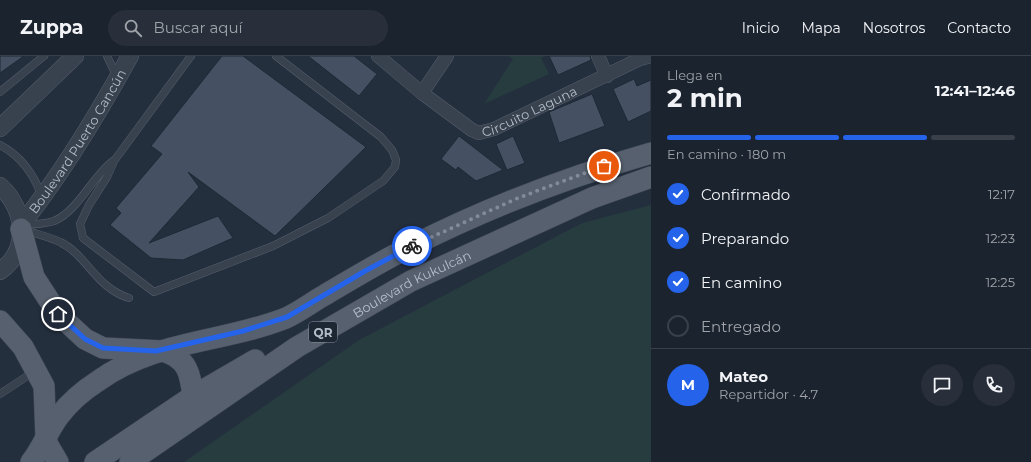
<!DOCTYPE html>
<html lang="es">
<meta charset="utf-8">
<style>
body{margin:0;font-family:Montserrat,sans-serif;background:#282f3a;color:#f1f3f6;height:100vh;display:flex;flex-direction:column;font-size:15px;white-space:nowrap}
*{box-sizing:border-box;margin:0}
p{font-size:13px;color:#a0a4aa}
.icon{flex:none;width:22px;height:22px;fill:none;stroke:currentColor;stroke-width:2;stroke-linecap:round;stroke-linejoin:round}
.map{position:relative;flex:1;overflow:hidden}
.drawer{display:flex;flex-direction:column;background:#1b232e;width:380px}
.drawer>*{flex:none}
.pin{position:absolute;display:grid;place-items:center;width:34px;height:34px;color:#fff;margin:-17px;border:2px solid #fff;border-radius:50%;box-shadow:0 1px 4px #0007}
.courier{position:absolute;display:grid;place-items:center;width:40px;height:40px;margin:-20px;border:3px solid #2563eb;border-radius:50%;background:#fff;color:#222;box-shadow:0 1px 5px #0007}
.summary em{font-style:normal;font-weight:700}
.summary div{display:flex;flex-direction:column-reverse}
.summary{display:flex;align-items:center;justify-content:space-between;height:68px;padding:0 16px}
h1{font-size:26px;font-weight:700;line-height:30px}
.bar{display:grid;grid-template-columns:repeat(4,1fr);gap:6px 4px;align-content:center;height:48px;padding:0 16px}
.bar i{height:5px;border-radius:3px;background:#39404a}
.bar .active{background:#2563eb}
.bar p{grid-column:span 4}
.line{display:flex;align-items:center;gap:10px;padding:0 16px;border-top:1px solid #39404a}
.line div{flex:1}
.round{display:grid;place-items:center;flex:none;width:42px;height:42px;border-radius:21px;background:#282f3a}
ol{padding:0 16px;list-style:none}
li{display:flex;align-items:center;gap:12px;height:44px}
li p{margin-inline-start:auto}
li .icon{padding:4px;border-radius:50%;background:#2563eb;color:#fff;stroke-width:4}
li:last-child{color:#a0a4aa}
li i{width:22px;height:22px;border:2px solid #39404a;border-radius:50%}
header{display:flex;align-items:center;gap:24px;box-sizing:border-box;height:56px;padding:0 20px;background:#1b232e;border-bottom:1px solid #39404a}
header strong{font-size:19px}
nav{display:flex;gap:22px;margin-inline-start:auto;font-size:14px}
.search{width:280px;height:36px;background:#282f3a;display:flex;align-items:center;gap:10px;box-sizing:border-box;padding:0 14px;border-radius:22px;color:#a0a4aa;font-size:15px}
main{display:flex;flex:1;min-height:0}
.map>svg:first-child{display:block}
.green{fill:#263c3f}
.building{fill:#455162;stroke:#1f2835}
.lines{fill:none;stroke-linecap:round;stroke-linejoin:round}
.service-casing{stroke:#565f6c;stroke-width:8}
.minor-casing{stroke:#565f6c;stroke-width:14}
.tertiary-casing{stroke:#565f6c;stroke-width:18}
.primary-casing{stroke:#414a57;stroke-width:22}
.service{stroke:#38414e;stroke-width:7}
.minor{stroke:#38414e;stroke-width:13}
.tertiary{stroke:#38414e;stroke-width:17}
.primary{stroke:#56606e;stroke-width:21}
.done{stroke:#828b98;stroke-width:4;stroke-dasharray:0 7.2}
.route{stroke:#2563eb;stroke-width:5}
.labels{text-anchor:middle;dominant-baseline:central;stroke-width:3;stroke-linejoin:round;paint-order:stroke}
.shield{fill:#1d2633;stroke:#878f9c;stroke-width:1}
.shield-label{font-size:12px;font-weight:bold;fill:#b4bcc9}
.street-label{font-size:13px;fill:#b4bcc9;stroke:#1d2633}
</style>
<header>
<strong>Zuppa</strong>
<div class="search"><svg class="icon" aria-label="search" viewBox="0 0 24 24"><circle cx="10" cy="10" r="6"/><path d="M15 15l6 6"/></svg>Buscar aquí</div>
<nav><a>Inicio</a><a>Mapa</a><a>Nosotros</a><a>Contacto</a></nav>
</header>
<main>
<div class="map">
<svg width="651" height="406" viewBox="0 0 651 406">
<rect width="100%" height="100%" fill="#242f3e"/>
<!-- green -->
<path class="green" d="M508,0H545L541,2L549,18L484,48L513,3Z
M651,149V406H184L359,284L582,167Z"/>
<!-- building -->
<path class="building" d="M0,0H24L0,17Z
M222,0H243L366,91L275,180L188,116L199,131L149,187L218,160L233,182L183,204L151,202L110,169L121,157L116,152L162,98L151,90Z
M308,0H354L377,18L359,40Z
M549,0H590L591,4L558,19Z
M634,23L637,30L651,24V55L628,66L613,33Z
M592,38L605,70L559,87L549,56Z
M459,80L503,114L476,125L458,111L456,114L441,103Z
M513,80L525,107L507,114L496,88Z"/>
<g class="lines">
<!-- service casing -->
<g class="service-casing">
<path id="service" d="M107,0L117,21
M191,0L114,105L107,121L89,149L80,168L83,182L154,236L273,190L328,162L383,125L395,111L396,104L392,94L381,81L276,0
M0,36L44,0
M0,89C21,100 34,118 42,141
M24,169C33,168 46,168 54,165C78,155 92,121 113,105
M25,174C36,178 50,181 60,186C86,198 96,232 129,242
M0,338L35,315"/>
</g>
<!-- minor casing -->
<g class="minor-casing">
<g id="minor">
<path id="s1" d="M378,0L422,37L472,74L479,77L494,73L640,3L651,0"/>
<path d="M598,0L607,20"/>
<path d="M422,37L447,0"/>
</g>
</g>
<!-- tertiary casing -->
<g class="tertiary-casing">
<g id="tertiary">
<path d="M0,72L75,0"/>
<path d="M0,130C25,152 31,194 0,215"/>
<path id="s2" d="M21,169C63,117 98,58 130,0"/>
</g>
</g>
<!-- primary casing -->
<g class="primary-casing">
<g id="primary">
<path d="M21,173L34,221L58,258L85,283L103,292L163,295C188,303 190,317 193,340"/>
<path d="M0,265L23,291L44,330L46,382L48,389L58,406"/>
<path d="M31,406C42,392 48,375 59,360C69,347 84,334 98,325C155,284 223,287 286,262C299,256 311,247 323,240C350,224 378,207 406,193C484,153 567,121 651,97"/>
<path d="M95,406L193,340L255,304"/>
<path id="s3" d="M130,406L297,291L411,225L592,142L651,121"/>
</g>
</g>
<!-- service -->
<use href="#service" class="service"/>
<!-- minor -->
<use href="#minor" class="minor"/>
<!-- tertiary -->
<use href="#tertiary" class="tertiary"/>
<!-- primary -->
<use href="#primary" class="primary"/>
</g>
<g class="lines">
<!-- done -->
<path class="done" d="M412,190L518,142L604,110"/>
<!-- route -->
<path class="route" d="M58,258L85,283L103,292L156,295L243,275L287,261L365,215L412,190"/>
</g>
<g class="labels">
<!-- shield labels -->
<rect class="shield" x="309" y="266" width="28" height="20" rx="3"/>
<g class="shield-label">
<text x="323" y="276">QR</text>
</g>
<!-- street labels -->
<g class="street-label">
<text stroke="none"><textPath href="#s1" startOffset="182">Circuito Laguna</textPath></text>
<text stroke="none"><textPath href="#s2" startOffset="101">Boulevard Puerto Cancún</textPath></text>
<text stroke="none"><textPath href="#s3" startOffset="334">Boulevard Kukulcán</textPath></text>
</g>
</g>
</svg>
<div class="pin" style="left:604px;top:110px;background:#ea580c"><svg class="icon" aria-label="bag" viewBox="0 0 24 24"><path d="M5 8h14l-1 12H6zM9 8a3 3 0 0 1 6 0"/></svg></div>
<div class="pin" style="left:58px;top:258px;background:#1f2937"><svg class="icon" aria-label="home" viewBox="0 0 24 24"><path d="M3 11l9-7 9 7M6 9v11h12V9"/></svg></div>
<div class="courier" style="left:412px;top:190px"><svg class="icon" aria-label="bike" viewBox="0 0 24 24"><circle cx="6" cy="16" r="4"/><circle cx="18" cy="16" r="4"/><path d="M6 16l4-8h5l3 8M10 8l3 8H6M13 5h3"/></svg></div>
</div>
<section class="drawer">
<div class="summary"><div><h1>2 min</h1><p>Llega en</p></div><em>12:41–12:46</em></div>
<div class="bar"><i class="active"></i><i class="active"></i><i class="active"></i><i></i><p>En camino · 180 m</p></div>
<ol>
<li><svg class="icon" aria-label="check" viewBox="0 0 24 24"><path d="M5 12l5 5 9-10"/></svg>Confirmado<p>12:17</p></li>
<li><svg class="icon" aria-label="check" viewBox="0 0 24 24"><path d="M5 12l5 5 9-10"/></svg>Preparando<p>12:23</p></li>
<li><svg class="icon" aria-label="check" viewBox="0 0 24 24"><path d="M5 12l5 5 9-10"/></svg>En camino<p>12:25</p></li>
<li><i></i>Entregado</li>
</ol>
<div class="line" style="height:72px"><b class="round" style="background:#2563eb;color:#fff">M</b><div><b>Mateo</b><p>Repartidor · 4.7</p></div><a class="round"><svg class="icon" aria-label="chat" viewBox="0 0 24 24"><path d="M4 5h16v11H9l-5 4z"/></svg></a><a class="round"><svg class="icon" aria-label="phone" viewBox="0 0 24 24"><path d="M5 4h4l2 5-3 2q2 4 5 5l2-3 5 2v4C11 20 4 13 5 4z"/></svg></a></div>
</section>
</main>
